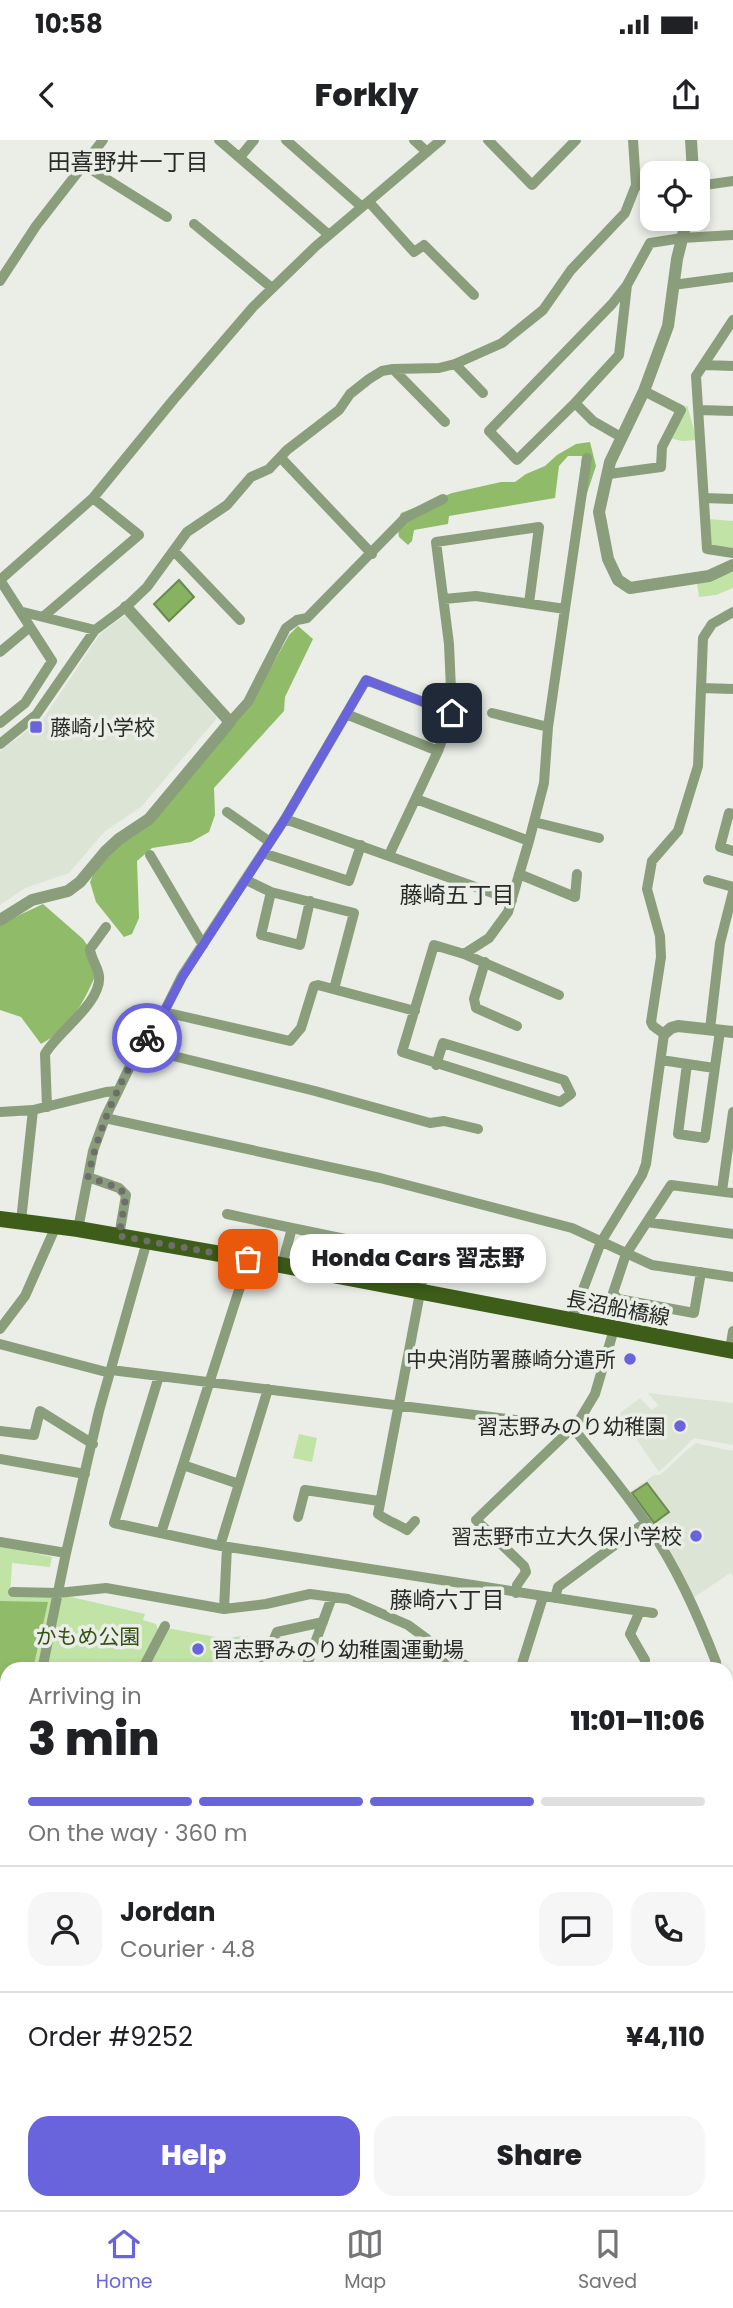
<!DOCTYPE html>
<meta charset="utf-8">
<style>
body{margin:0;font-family:Poppins,"Noto Sans JP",sans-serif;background:#f6f6f6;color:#202124;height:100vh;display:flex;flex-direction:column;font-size:26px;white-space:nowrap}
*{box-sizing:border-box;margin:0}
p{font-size:23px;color:#757577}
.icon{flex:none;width:38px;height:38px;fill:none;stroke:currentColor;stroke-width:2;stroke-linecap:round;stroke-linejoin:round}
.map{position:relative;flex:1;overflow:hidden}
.side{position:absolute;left:0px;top:1522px;width:733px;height:548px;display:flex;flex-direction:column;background:#fff;border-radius:21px 21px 0 0;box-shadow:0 4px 10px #0003}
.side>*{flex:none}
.controls{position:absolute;left:640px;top:21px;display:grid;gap:14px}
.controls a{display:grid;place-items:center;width:70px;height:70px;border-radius:14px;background:#fff;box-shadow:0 4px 10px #0003;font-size:35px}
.pin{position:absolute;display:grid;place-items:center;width:60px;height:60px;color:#fff;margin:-30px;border-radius:14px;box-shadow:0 4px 10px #0006}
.courier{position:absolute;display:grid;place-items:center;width:70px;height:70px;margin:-35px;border:5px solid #6963dc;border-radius:50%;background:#fff;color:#222;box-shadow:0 2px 9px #0007}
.bubble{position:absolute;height:49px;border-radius:21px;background:#fff;box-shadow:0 4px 10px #0003;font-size:23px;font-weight:800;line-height:49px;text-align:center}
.summary em{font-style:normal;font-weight:800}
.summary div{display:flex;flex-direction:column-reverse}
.summary{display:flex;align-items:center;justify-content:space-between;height:119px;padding:0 28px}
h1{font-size:46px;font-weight:800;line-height:52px}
.bar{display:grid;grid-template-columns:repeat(4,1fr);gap:10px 7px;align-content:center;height:84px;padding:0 28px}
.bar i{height:9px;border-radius:5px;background:#e0e0e0}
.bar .on{background:#6963dc}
.bar p{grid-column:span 4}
.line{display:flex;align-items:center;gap:18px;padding:0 28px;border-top:2px solid #e0e0e0}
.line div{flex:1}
.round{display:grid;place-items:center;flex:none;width:74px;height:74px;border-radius:21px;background:#f6f6f6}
.primary-button{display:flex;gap:14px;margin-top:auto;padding:14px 28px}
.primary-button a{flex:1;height:80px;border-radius:21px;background:#6963dc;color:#fff;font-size:28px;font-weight:800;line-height:80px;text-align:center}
.primary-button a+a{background:#f6f6f6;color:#202124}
.status{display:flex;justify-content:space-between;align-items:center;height:49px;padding:0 35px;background:#fff;direction:ltr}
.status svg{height:19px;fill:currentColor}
header{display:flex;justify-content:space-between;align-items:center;height:91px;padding:0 28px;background:#fff;font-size:32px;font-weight:800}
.menu{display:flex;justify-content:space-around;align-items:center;height:98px;border-top:2px solid #e0e0e0;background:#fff;font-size:19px;color:#757577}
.menu a{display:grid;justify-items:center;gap:4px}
.menu .on{color:#6963dc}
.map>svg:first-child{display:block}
.built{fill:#dce4d6}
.green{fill:#c1e3a6}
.forest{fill:#90bc69}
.water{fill:#87b260;stroke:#6b8a4f;stroke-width:2}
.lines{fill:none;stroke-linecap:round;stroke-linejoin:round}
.minor{stroke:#8b9e7c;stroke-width:10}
.tertiary{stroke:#8b9e7c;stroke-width:12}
.primary{stroke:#3d5d19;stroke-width:16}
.rail{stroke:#8a8d88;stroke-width:2.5;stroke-dasharray:10 5;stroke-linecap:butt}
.done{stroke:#6d6f6b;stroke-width:7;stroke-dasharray:0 12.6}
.route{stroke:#6963dc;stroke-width:9}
.poi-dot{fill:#6963dc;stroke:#eaeee7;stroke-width:2.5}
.labels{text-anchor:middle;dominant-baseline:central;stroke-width:7;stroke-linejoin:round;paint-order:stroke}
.poi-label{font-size:21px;fill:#292b28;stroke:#eaeee7;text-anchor:end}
.street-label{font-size:21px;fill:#292b28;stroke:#eaeee7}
.park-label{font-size:21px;fill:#345017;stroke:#eaeee7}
.neighbourhood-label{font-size:23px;fill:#292b28;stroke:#eaeee7}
</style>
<div class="status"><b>10:58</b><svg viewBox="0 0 49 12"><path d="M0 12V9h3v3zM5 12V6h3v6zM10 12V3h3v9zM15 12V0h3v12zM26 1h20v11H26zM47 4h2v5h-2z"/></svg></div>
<header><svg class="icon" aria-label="back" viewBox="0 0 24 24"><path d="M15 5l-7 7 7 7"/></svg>Forkly<svg class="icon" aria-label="share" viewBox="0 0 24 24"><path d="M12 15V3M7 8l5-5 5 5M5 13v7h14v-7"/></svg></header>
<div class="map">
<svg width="733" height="2070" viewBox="0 0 733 2070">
<rect width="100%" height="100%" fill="#eaeee7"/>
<!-- built -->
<path class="built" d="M127,474L217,578L141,667L105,691L69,733L25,748L0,765V611L43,579L100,494Z
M648,1253L733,1263V1305L694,1298L659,1332L619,1274L640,1258L652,1270L658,1265Z
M695,1303L733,1311V1436L730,1433L693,1458L628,1353L654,1335H660Z"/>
<!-- green -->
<path class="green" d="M687,265L697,300L682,301L669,298Z
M708,379L733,381V408L713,406L709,402Z
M733,432V448L716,455L699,457L697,442L711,440Z
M299,1294L317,1298L312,1322L293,1318Z
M0,1406L52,1417L50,1427L12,1423L10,1457L54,1458L39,1529L7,1530V1542L0,1544Z
M67,1456L145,1474L143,1480L156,1484L159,1492L139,1529L43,1530L60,1459Z
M167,1488L221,1498L248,1496L231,1529H165L150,1521Z"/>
<!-- forest -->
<path class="forest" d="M590,302L596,326L586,356H578L582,316H568L559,326L555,358L449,376L448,384L414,390L412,401L408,405L399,397L397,383L401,373L452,353L501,342H515L526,334L545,326L557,315L576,304Z
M298,486L313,499L285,557L284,571L214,648L215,675L209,692L191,702L152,708L137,721L139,778L132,794L124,797L96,762L90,742L98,724L251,564L289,495Z
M43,764L83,799L100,824C88,855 72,888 41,904L21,877L0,870V784Z
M0,1461L48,1462L33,1529L7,1530V1540L0,1541Z"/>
<!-- water -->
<path class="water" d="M179,440L194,457L169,481L154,464Z
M647,1343L669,1372L654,1383L632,1353Z"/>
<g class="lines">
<!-- minor -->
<path class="minor" d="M219,0L329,95
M286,0L362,67
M414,0L427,12
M488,0L532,45L576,0
M240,17L254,0
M84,25L167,77
M636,45L653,46
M698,46L733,41
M369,62L414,112L424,105L474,155
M194,84L272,148
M0,141L36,86L103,0
M627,145L619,215L575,263L517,320L489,291L612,164L627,145L650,103L682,98L733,95
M673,145L733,137
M733,180L696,236L707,409L733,413
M455,224L483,253
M705,225L733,226
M393,229L445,282
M575,263L593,281L621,297
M699,270L733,271
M281,318L372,414
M609,334L661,327L662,307L681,270L644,251
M704,358L733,359
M174,411L240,480
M565,469L587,318
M23,472L95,490
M44,476L139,395L93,358
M0,512L30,487
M701,548L733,549
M492,573L548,587
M346,574L438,611
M230,582L248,562L286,488L297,480L307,478L405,378L443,359
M0,583L25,563L52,521L0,440L93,358L174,259L253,167L316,106L441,0
M0,604L36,575L95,490L126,467L147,447L187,392L227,365L251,337L269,329L287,310L339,270L350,254L369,239L382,231L393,229L439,228L455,224L502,203L543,170L571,130L625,73L636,45L633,0
M416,659L529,701
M227,672L270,702
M733,674L729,673L720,707L733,711
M285,679L512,760
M534,682L599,698
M263,713L349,741L361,705
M150,715L203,805
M389,715L438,611L452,573L449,504L436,402L539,387L529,463
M519,734L575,757L577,734
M246,740L271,752L354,773L334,849
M708,740L733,747
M271,752L261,795L300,805L310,761
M464,814L559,855
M485,822L474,859L476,868L517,886
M164,872L290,901L301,888L314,846L318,845L415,871
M710,889L720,803L733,752
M141,908L315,951L430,983L444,981L478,989
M661,920L714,928
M687,924L678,994L705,998L720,891
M436,925L443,903L564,940L571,954L560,962L402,912L434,805L464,814L489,798L508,772L529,701L544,643L548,587L565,469L476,456L444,459
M47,967L45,914C56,893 102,863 99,836C98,827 91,819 90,809L106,787
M0,972L33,970
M105,978L380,1038L572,1088L652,1125L733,1137
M88,1037L119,1048L126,1055L119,1096
M722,1051L733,972
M227,1074L292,1088
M21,1081L33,970L106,952L117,951
M647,1082L733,1094
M78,1089L93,1011L105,978L134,918L164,872L182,836L285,679L366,540L452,573
M282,1125L292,1088L456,1122
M701,1132L694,1173L618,1159L613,1153L626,1114L671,1045L733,1053
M571,1181L601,1102L642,1035L646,1024L664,894L653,886L651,882L661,817L660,796L647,749L652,721L678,691L698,626L703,498L712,484L733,472
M0,1189L25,1156L56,1086
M0,1204L110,1233
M730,1210L733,1191
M111,1230L556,1285L570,1290L574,1289C598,1320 624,1350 646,1383C676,1426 697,1473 716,1522L717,1530
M159,1236L114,1383L216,1405L653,1473
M574,1289L595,1254L614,1189
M0,1291L34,1295L40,1271L93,1304
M0,1319L85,1334
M183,1325L239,1344
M298,1377L305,1350L379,1361
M415,1381L407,1390C397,1384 388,1381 378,1374L427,1116
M161,1393L249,1119
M0,1402L66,1413L42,1530
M220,1406L268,1249
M66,1413L99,1271L147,1101
M13,1452L58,1453L106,1448L224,1469L266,1464L310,1454L348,1459L408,1485L450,1516L473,1530
M516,1453L517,1445L526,1432L524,1426L476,1380L570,1290
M555,1458L558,1447L646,1382
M224,1469L227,1407
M640,1471L630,1494L645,1520
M142,1530L165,1486
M261,1530L277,1492L323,1482
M305,1530L332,1457
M441,1530L450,1516
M520,1530L543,1457
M726,1621L733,1628
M2,1644L7,1638
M0,1707L7,1700
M0,1749L7,1757
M0,1774L7,1767
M0,1878L7,1871
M0,2012L7,2006
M726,2040L733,2038
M51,2063L57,2070
M114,2063L119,2070
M239,2063L257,2070
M469,2063L476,2069
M690,2063L693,2070
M522,2070L534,2063"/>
<!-- tertiary -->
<path class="tertiary" d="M691,0L693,33
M687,79L677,119L668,186L644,251L610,322L599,372L608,419L618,440L630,448L709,436L733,425
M0,780L32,760L68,751L80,742L105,712L119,699L149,679L230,582L126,467
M664,894L671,888L678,886L733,892
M726,1592L733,1584
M726,1820H733
M0,1907L7,1906
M153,2070L162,2063"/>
<!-- primary -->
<path class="primary" d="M0,1079L78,1089L249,1119L733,1211"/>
<!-- rail -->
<path class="rail" d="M726,1943L733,1940
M492,2070L503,2063"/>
</g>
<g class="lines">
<!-- done -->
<path class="done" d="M147,898C119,941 99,987 88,1037L119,1048L126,1055L119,1096L248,1119"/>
<!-- route -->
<path class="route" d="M147,898L164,872L183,836L285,679L366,540L452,573"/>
</g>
<!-- markers -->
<g class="poi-dot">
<rect x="29" y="580" width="14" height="14" rx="3.5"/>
<circle cx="630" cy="1219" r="7"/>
<circle cx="680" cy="1286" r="7"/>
<circle cx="696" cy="1396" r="7"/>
<circle cx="198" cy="1509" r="7"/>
</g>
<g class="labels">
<!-- poi labels -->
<g class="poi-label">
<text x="50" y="587" text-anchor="start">藤崎小学校</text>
<text x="616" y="1219">中央消防署藤崎分遣所</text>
<text x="666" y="1286">習志野みのり幼稚園</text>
<text x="682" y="1396">習志野市立大久保小学校</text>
<text x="212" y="1509" text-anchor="start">習志野みのり幼稚園運動場</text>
</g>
<!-- street labels -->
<g class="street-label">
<text transform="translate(618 1168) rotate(11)">長沼船橋線</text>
</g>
<!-- park labels -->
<g class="park-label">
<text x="88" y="1496">かもめ公園</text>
</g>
<!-- neighbourhood labels -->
<g class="neighbourhood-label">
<text x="128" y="22">田喜野井一丁目</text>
<text x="457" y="755">藤崎五丁目</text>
<text x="447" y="1460">藤崎六丁目</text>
</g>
</g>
</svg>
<div class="controls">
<a><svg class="icon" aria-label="locate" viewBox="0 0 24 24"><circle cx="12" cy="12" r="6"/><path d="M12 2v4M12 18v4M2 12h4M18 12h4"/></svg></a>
</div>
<div class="pin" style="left:248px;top:1119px;background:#ea580c"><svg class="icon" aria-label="bag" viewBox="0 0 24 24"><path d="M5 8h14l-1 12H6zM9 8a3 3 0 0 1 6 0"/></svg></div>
<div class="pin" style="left:452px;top:573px;background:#1f2937"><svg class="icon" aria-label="home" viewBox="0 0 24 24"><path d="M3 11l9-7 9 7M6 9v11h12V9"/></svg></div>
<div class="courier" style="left:147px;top:898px"><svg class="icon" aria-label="bike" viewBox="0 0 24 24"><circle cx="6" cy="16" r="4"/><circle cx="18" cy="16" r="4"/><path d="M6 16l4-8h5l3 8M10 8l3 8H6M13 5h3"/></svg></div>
<div class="bubble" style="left:290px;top:1094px;width:256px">Honda Cars 習志野</div>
<section class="side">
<div class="summary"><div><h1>3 min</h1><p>Arriving in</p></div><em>11:01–11:06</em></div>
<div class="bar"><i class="on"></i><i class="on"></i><i class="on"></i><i></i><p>On the way · 360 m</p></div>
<div class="line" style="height:126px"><a class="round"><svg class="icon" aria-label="person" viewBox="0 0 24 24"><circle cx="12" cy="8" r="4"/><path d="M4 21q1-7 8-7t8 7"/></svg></a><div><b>Jordan</b><p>Courier · 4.8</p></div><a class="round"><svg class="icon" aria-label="chat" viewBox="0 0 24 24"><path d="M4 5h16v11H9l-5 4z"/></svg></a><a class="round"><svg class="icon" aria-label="phone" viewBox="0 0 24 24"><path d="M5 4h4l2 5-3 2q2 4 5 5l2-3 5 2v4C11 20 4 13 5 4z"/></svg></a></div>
<div class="line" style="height:91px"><div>Order #9252</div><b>¥4,110</b></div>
<div class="primary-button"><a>Help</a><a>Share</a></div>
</section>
</div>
<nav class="menu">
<a class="on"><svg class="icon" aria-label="home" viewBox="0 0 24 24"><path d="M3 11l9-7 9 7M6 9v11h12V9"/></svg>Home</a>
<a><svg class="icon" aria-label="map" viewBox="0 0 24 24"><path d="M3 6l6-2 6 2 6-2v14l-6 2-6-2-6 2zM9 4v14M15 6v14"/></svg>Map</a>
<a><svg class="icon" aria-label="saved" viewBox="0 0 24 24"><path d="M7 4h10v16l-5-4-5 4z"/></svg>Saved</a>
</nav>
